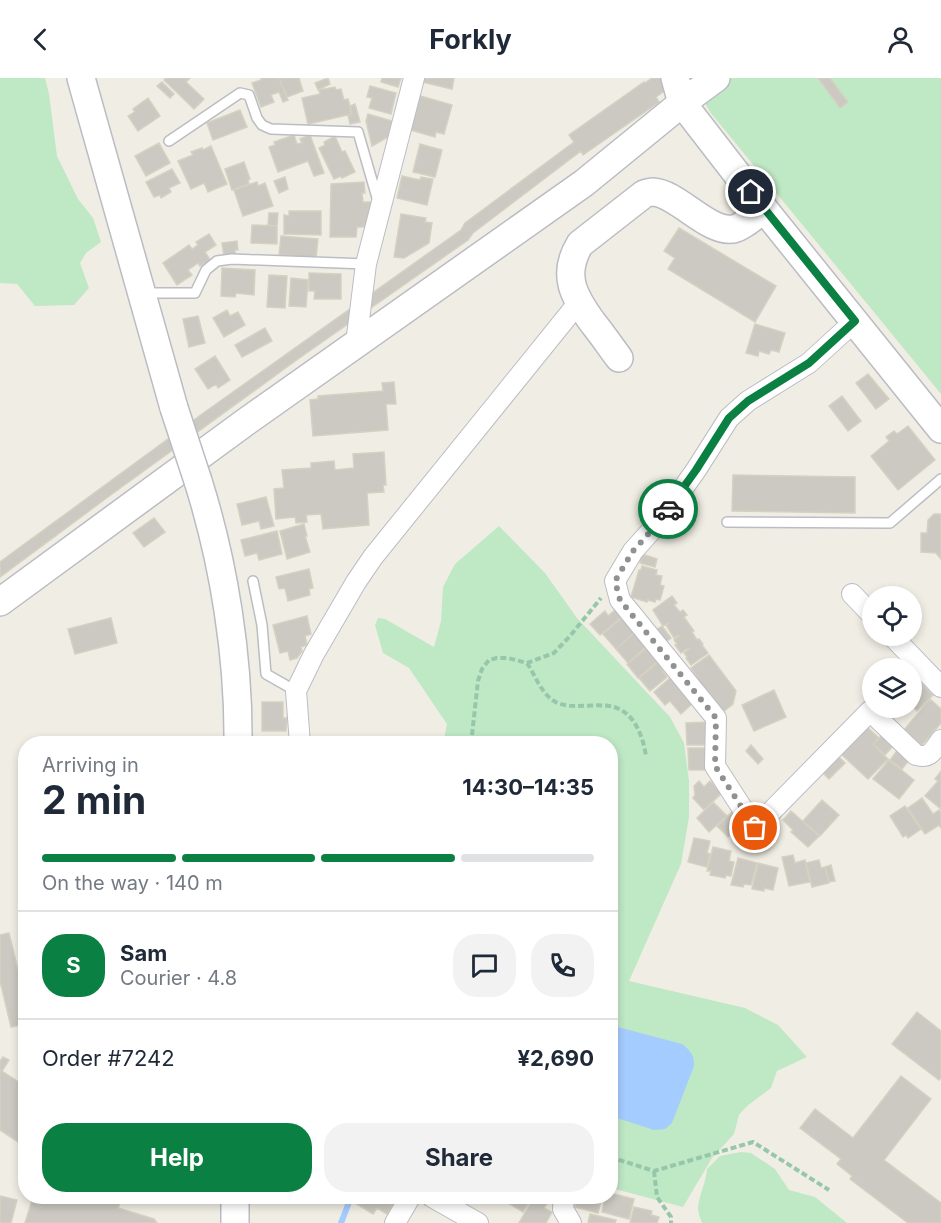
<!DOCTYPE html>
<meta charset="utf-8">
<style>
body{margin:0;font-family:Inter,sans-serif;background:#f2f2f3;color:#1f2937;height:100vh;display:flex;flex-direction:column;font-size:22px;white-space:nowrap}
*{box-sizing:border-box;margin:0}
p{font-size:20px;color:#747a83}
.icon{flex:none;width:33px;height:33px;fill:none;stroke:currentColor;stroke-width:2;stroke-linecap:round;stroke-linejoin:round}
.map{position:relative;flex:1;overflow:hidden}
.side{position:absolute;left:18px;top:658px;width:600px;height:468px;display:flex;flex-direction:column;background:#fff;border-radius:24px;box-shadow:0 3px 9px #0003}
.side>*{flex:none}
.fabs{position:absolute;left:862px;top:508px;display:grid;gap:12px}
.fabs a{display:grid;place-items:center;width:60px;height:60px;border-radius:50%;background:#fff;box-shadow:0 3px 9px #0003;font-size:30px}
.pin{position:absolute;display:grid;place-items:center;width:51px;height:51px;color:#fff;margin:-26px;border:3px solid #fff;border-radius:50%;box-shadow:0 2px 6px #0007}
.courier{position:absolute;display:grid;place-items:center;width:60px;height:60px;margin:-30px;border:4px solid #0b8043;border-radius:50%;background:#fff;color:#222;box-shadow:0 2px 8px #0007}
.head em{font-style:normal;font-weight:700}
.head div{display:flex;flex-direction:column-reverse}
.head{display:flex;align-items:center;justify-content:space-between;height:102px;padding:0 24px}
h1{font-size:39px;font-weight:700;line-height:45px}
.bar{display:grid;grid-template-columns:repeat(4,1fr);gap:9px 6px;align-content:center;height:72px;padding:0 24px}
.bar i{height:8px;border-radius:4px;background:#e0e1e3}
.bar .active{background:#0b8043}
.bar p{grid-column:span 4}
.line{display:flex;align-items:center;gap:15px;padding:0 24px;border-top:2px solid #e0e1e3}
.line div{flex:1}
.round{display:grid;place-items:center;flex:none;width:63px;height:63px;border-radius:24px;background:#f2f2f3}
.cta{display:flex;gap:12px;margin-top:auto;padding:12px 24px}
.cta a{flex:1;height:69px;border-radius:24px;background:#0b8043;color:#fff;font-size:24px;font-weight:700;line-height:69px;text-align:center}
.cta a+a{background:#f2f2f3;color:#1f2937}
header{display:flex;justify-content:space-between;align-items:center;height:78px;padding:0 24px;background:#fff;font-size:27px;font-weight:700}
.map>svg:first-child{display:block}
.green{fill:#bfe8c5}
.water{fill:#a5ccff}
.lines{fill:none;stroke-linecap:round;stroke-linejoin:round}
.stream{stroke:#a5ccff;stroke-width:6}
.building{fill:#cbc9c1;stroke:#d5d1c2;stroke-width:1.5}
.lane-casing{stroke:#bcbdc4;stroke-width:12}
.street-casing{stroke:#bcbdc4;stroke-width:22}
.secondary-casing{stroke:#babcc3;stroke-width:30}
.path{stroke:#97c7ab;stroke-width:4;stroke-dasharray:6 3;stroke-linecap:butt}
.lane{stroke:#fff;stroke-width:9}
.street{stroke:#fff;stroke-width:20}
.secondary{stroke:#fff;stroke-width:27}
.secondary-bridge-casing{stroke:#babcc3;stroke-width:30;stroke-linecap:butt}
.secondary-bridge{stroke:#fff;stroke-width:27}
.done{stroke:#909192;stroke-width:6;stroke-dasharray:0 10.8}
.route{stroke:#0b8043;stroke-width:8}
</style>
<header><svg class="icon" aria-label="back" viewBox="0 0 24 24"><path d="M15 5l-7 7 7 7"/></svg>Forkly<svg class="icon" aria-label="person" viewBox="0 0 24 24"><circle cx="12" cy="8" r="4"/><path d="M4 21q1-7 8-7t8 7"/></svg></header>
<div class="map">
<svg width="941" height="1145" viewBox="0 0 941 1145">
<rect width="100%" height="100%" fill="#f0eee4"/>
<!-- green -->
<path class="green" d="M0,0H45L49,16L57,78L78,121L93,140L101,164L86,175L80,185L89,210L74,227L35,228L17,206L0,205Z
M691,0H941V316L710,34Z
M499,448L545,495L577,540L670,639L684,665L689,703V739L681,786L629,903L745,930L778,947L807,979L777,993L771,1010L747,1028L739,1037L734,1056L712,1080L683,1129L611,1110L610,666H443L447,646L409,590L383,575L375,547L378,540L385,541L434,569L441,543L443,509L455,486Z
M741,1074L751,1075L775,1091L789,1112L815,1119L847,1145H702C701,1141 698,1135 698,1130C699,1117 706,1104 707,1091L720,1078Z"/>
<!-- water -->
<path class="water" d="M610,947L682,966C691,973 694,977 694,988L672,1045L665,1051L654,1052L611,1038Z"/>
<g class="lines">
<!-- stream -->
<path class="stream" d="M341,1145L351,1119"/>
</g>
<!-- building -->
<path class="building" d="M166,0H190L186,4L204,21L194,31L164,2Z
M261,0H279L288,22L283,24L279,14L271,17L274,24L261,29L252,5L261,2Z
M279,0H299L303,13L287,19Z
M328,0L330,6L318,12L315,5Z
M382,0H401L398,9L381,4Z
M423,0H454L452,11L422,4Z
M652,0H683L656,19L659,24L583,77L581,73L473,155L468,162L298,281L108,419L0,499V484L202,336L461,152L465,145L574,64L569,57L644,4L645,5Z
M818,0H830L848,24L840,30Z
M162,4L174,16L170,20L157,8Z
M370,8L396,15L391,36L369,30L372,20L367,19Z
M335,9L336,12L341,11L344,22L348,21L352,36L308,46L302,20L320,16L319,12Z
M417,17L452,27L444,56L436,54L435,59L407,51Z
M148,20L160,38L138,53L128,38L135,34L133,31Z
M355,26L360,44L350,46L348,37L352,36L350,28Z
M240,32L247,49L213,62L207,45Z
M368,36L392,43L388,59L372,68L366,43Z
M294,57L297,66L302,65L300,61L310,57L324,95L314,98L308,83L278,94L269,69L275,67L274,64Z
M335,58L342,74L345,73L355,94L342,100L341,98L334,101L319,70L325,67L324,64Z
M159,65L170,85L146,98L135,78Z
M420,66L442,72L435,99L413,94Z
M211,68L227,106L208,114L204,105L191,111L178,83L193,77L191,74L202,70L203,72Z
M244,84L250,101L248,102L249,106L232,112L225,91Z
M172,91L180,105L169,110L171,114L161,120L160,117L154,119L146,104Z
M402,98L420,102L421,99L433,101L427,127L397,120Z
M285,99L288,111L279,115L274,103Z
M257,104L258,108L265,105L273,128L243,138L234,112Z
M364,104L365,115H362L363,124H371L366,149H357L356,159H330L331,106Z
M289,133H321V157L284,156V137L289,138Z
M269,135H278L277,148L268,147Z
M401,136L426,140L425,144L432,145L429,165L404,180L394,179Z
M252,147L277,148V166L251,165Z
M679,150L776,208L755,244L668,191L675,180L664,173Z
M209,156L216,167L205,174L210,182L200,188L198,185L188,192L192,197L177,207L163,185L189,167L192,171L198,167L196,164Z
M281,158L318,161L316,181L279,177Z
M237,163L238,172H235V177L224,179L222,165Z
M222,190L255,192L254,217L236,215L235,219L221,218Z
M309,195L341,196V221H314L315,213H309Z
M269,197L287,198L285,230L267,229Z
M291,200L308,202L306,229L289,228Z
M227,232L230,238L238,234L245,247L224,259L213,240Z
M198,238L205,265L189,269L183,241Z
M755,246L785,255L779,274L771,272L769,276L759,273L758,278L746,275Z
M265,250L272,263L242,279L235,267Z
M215,278L230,302L218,310L216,306L208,311L195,291Z
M868,296L889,321L876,331L856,305Z
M394,304L396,326H386L388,352L313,358L310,322L318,321V318L383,313L382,305Z
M842,318L861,343L848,353L829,328Z
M908,348L935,382L898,412L871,378L889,363L886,359L894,353L897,356Z
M384,374L386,407H383L384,414L367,415L369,447L323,451L321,436L306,437L307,444L296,445L295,439L276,441L274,411L284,410L282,392L311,390V385L334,383L335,392L354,390L353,376Z
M733,397L855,399V435L732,433Z
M266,419L274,448L261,451L259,443L242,447L237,426Z
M934,436H941V481L936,475L921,474V455H927L928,442Z
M154,440L165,454L144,469L133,455Z
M304,446L307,458H305L310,474L287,481L280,453Z
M277,453L282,476L259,482L257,475L245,478L241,462Z
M642,476L657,481L655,489L640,485Z
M642,488L657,492L656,497L662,498L660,507L664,508L660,522L656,521L655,524L648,522L647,524L631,519L639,492H641Z
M309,491L313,510L309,511L310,517L288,523L285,510L279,511L276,499Z
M672,518L677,525L674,527L680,534L683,532L687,537L684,539L694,553L692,554L697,562L699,561L703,566L702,567L708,575L691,587L686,580L687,579L684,575L689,571L688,570L681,575L675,567L677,566L674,562L679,558L678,557L674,560L666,547L669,545L663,548L653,532Z
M616,531L623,538L600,557L590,546L605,533L608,538Z
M307,538L311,556L305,558L307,567L301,569L302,573L297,580L290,582L288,573L280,575L273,547Z
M111,540L117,565L75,576L68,551Z
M622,540L635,554L616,571L603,556Z
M662,548L671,560L664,565L655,553Z
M635,554L647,568L628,585L616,571Z
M648,569L658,583L638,600L627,586Z
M709,577L736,613L733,626L723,634L709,614L705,616L694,601L697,599L691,590Z
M659,583L665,590L662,592L667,599L650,613L639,600Z
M912,596L933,617L917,633L912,628Z
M671,599L693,625L681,636L670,623L665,627L654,614Z
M774,612L786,639L754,653L742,627Z
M930,621L941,631V645L922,667L904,652Z
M262,624H283V640H287L286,653H262Z
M709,644V667H687L686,645Z
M867,649L879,660L873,666L888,681L868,701L841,676Z
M883,656L894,667L885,677L873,666Z
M751,667L763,681L758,686L746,673Z
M688,670H709V692H689Z
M899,670L911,680L902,691L890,682Z
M836,676L845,685L829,701L820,692Z
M889,682L914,702L899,721L873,701Z
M941,693V731L925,718L938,703L935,701Z
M699,703L704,709L710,703L722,715L704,732L693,720L695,717L694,708Z
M922,720L933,736L939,732L941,734V750L939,747L925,756L908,730Z
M822,722L839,737L820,758L803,743Z
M713,724L727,738L709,754L697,740Z
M905,728L921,751L908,760L906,757L903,759L890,738Z
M791,733L819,758L808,769L791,754L793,752L783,742Z
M732,734L742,746L728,759L717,748Z
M694,760L710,763L707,775L710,776L707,789L688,784Z
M713,769L731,773L729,783L734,784L731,798L726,797L725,800L710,797L711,793H707Z
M793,777L795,785L805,782L810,804L789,808L782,779Z
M738,780L757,785L751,807L744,806L743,809L731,807Z
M819,782L821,790L825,789L829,805L812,809L806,785Z
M758,785L778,790L773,812L764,810V813L752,811Z
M831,787L835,803L829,804L825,789Z
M9,855L26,925V946L11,949L0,903V857Z
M917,934L941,953V1000L939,1002L892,966Z
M3,979L9,982L2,993L26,1009V1069L0,1052V983Z
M901,998L931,1021L884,1082L941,1125V1145H908L850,1101L852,1098L837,1086L841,1081L800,1050L815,1031L853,1060Z
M610,1115L634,1121L629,1141L602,1134L605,1119H610Z
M0,1118L17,1122L11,1145H0Z
M33,1119H102L120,1125L118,1130L154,1141L157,1145H25Z
M358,1119H395L399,1121L396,1128L393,1126L387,1136L377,1130L373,1136L355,1125Z
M500,1119H532L523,1134L500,1120Z
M534,1119H544L549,1122L544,1130L552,1134L546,1145H519Z
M577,1119H602L598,1135L575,1129Z
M634,1129L652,1133L651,1137L659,1139L657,1145H630Z
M590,1136L616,1142L615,1145H588Z"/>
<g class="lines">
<!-- lane casing -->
<g class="lane-casing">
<path id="lane" d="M169,63L240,15L249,17L257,40L262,47L271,51L358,54L378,123
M146,215H195L206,192L217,183L232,181L366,186
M727,444L890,445L941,401
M253,503L262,547L266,596L296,613"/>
</g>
<!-- street casing -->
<g class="street-casing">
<path id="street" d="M855,243L809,285L748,323L729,340L696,392L659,444L633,473L615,503L620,522L716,640L715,688L755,750L870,633L916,677C930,681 933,673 941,662
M356,266L366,186L414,0
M852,516L873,538
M892,558L941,609
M300,666L296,613L314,576L356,504L373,479L579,224
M432,1119L478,1145
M564,1119L563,1131L571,1145
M395,1145L410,1119"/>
</g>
<!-- secondary casing -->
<g class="secondary-casing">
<path id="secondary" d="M81,0L174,330
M675,0L682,25L764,131L941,351
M619,280C610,268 602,256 593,245C574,219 561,197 580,166L644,116C647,115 650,114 653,114C677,115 708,155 733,151C741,150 757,136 764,131
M198,403C224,485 239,580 238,666
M0,524L247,343L584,105L682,25L716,0
M235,1145V1119"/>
</g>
<!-- path -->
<path class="path" d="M527,585C535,597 541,615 554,623C560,627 569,628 577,628C588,628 603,626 614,629C635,635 643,659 646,678
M471,666L478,603L482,591L489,582L497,580H508L527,585L554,575L570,558L601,520
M610,1079L654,1093L753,1064L829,1112
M654,1093L657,1119L671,1139V1145"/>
<!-- lane -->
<use href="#lane" class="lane"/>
<!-- street -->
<use href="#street" class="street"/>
<!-- secondary -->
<use href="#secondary" class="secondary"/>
<!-- secondary-bridge casing -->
<g class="secondary-bridge-casing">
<path id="secondary-bridge" d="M174,330L198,403"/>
</g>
<!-- secondary-bridge -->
<use href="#secondary-bridge" class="secondary-bridge"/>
</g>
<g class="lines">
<!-- done -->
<path class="done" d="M668,431L659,444L633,473L615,503L620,522L716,640L715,688L755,750"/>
<!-- route -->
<path class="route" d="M668,431L696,392L729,340L748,323L809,285L855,243L751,114"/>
</g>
</svg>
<div class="fabs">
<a><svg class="icon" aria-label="locate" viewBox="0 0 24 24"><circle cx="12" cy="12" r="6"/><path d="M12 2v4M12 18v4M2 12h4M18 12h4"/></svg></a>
<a><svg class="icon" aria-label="layers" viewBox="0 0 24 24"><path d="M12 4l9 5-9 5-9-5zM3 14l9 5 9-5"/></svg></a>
</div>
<div class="pin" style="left:755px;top:750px;background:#ea580c"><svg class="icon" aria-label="bag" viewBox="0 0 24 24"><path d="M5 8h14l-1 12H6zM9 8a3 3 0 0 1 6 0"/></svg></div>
<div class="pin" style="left:751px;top:114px;background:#1f2937"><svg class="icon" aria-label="home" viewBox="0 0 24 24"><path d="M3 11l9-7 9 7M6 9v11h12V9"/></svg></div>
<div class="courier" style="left:668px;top:431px"><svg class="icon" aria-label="car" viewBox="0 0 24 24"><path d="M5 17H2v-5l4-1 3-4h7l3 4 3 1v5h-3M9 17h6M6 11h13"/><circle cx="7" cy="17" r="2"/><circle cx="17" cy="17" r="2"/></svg></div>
<section class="side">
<div class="head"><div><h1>2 min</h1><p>Arriving in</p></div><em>14:30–14:35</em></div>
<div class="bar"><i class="active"></i><i class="active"></i><i class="active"></i><i></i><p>On the way · 140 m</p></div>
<div class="line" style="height:108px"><b class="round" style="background:#0b8043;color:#fff">S</b><div><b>Sam</b><p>Courier · 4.8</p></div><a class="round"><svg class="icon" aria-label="chat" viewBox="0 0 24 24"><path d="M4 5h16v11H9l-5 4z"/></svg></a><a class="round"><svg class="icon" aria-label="phone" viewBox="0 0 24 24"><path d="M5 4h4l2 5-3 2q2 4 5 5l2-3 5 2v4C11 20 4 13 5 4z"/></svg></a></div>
<div class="line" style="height:78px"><div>Order #7242</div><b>¥2,690</b></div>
<div class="cta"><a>Help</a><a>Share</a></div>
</section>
</div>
